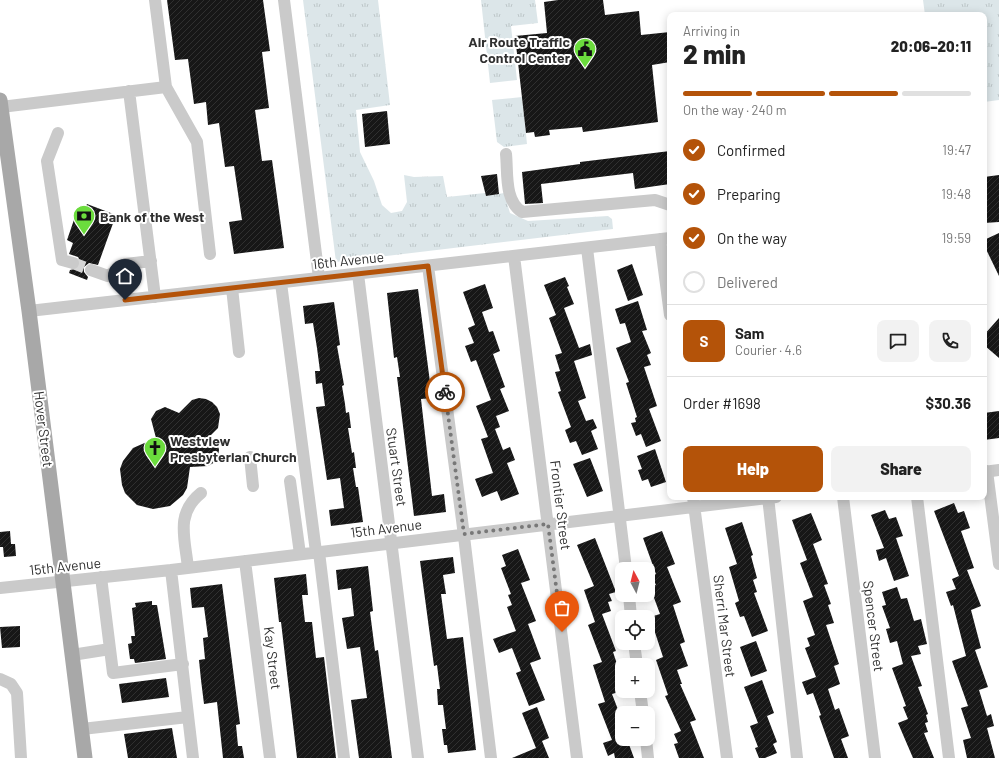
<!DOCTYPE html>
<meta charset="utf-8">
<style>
body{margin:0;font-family:Barlow,sans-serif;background:#f2f2f2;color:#222;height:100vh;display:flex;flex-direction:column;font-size:15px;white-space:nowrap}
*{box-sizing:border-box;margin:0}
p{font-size:13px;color:#767676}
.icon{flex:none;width:22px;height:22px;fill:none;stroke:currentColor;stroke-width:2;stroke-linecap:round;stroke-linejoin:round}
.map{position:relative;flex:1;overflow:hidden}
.drawer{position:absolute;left:667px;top:12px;width:320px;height:488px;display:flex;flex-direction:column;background:#fff;border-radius:8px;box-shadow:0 2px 10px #0003}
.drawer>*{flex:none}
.needle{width:26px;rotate:353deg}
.controls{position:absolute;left:615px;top:562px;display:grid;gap:8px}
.controls a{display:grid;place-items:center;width:40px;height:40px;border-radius:8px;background:#fff;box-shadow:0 2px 10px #0003;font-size:20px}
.pin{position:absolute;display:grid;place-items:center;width:34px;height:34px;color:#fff;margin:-41px -17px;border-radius:50% 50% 50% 0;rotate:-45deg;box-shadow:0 0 4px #0007}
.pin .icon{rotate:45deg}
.courier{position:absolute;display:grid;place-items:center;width:40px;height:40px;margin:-20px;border:3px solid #b45309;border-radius:50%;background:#fff;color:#222;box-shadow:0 1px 5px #0007}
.head em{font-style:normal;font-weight:800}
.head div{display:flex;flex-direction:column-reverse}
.head{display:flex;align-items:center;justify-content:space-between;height:68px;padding:0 16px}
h1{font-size:26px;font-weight:800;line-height:30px}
.bar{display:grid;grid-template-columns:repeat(4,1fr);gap:6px 4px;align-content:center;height:48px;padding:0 16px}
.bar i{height:5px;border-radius:3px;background:#e0e0e0}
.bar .current{background:#b45309}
.bar p{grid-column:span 4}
.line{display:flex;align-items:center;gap:10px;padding:0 16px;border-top:1px solid #e0e0e0}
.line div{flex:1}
.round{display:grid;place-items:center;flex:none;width:42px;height:42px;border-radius:8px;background:#f2f2f2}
ol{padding:0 16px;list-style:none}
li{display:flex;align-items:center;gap:12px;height:44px}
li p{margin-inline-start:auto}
li .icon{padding:4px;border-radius:50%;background:#b45309;color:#fff;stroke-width:4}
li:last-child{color:#767676}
li i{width:22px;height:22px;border:2px solid #e0e0e0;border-radius:50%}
.cta{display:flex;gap:8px;margin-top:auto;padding:8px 16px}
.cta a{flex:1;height:46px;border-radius:8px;background:#b45309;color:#fff;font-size:16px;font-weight:800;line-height:46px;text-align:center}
.cta a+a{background:#f2f2f2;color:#222}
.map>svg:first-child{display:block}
.grass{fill:url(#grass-tufts)}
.building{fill:url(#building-hatch)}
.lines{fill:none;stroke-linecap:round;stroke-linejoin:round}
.minor-tunnel{stroke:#d6d6d6;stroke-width:12;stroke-dasharray:12 6;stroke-linecap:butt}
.minor{stroke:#cacaca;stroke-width:12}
.major{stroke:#a8a8a8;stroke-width:15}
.done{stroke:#787878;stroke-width:4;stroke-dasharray:0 7.2}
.route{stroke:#b45309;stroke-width:5}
.labels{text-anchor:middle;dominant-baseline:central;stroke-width:4;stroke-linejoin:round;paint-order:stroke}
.poi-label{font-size:14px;font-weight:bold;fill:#303030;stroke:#fff;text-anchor:start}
.street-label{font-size:14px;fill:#303030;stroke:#fff}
</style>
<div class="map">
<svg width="999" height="758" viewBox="0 0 999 758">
<defs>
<pattern id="grass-tufts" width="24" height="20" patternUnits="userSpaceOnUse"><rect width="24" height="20" fill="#dce6e9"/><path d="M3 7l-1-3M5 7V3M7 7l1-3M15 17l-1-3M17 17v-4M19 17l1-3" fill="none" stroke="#bdc6c8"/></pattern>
<pattern id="building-hatch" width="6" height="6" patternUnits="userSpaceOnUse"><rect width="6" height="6" fill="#171717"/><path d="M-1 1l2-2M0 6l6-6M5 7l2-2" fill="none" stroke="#303030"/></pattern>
</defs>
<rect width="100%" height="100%" fill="#fff"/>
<!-- grass -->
<path class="grass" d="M303,0H378L390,105L356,110L360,152L374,181L382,205L391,213L402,211L407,202L404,175L414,177L443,176L447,197L485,193L486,196L504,193L510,213L528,221L608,216L612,219L613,229L336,262Z
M481,0H535L538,23L511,26L517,80L490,83Z
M923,0H999V100L984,102V15H925Z
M522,97L527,144L504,147L497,142L492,100Z"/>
<!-- building -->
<path class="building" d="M167,0H263L270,51L262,52L269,108L255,110L262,161L272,160L284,248L234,254L229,222L242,220L234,166L225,167L219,123L208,125L206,102L194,104L188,59L175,60Z
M558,0H603L605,15L639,11L641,35L670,32V62L652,65L658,122L583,132L582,127L549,130L550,135L535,137L534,132L526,133L515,36L547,33L544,2Z
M387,111L390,144L365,147L362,114Z
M670,151V184L635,189L633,173L541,184L543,203L525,204L522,172L580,164V162Z
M497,174L499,194L486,196L481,176Z
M999,175V222L984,223V177Z
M87,204L116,215L98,265L89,263L84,267V272L88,277L87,280L69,273L70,270L79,268L80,261L78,257L69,254L73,243L67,240L76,214L82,216Z
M999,233V276L984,245V240Z
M632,264L643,295L628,301L617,270Z
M565,277L569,286L567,287L574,304L564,308L579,348L590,344L592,355L574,361L586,398L578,401L586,421L593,419L597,428L591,431L598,449L582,455L576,441L570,443L565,430L571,427L558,392L561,391L555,372L560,371L555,355L562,353L549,318L556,315L544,285Z
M485,284L493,308L482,312L489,332L493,331L500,351L493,354L505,387L500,389L509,411L496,416L500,427L495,429L503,450L510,447L515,460L507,463L519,494L501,501L497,491L482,497L475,479L493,473L481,439L488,437L476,406L491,400L476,360L471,362L465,346L474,343L468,328L475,325L463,292Z
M418,289L432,398L421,399L432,496L444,494L446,512L414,516L397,377H400L397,357L394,358L387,293Z
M638,301L647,330L642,331L651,353L647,355L651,365L644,367L657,406L649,409L661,441L646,447L641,434L636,436L631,423L636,422L635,418L637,417L626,383L629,382L616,348L631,342L625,323L620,324L615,309Z
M334,302L340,345L337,346L344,385L342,386L345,404L346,413L349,412L351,428H348L352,453L354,452L356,468H353L356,487H358L363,522L331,526L329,510L344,508L340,478L327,480L316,407L325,406L322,383L316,384L315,371H320L317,348L313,323L305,324L303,306Z
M999,318V358L984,345V335Z
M199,398L206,399L212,402L217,407L220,414L218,428L210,436L218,445L219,450L217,461L208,466L190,467L187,488L183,495L170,506L153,509L137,505L125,493L122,485L120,469L123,461L133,448L156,438L151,419L156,411L165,407L179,413L192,400Z
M999,411V438L984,440V413Z
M655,449L666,482L651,487L648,479L642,481L638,470L642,469L637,456Z
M590,458L603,491L587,497L573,464Z
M954,503L958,513L964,511L970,528L961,531L974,568L967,570L981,606L971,610L981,648L975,650L988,687L979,690L987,716L991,714L994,726L987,728L995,758H967L963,740L971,738L961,708L968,706L952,661L966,656L953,605L951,606L946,592L956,589L952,579L959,576L934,511Z
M885,510L889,519L896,517L903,536L896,538L909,576L894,581L886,558L879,561L876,550L884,548L871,515Z
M811,513L822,540L813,544L828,584L824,585L831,604L828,605L834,623L826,625L839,664L834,666L840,684L828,689L835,710L839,708L849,736L841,739L848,758H834L819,716L821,715L813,693L807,695L802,682L816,677L805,648L810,646L807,638L815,635L803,601L813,597L800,563L807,560L792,520Z
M742,522L753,555L751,556L757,578L753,580L757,592L754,593L768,631L752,637L744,616L740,617L735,603L739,601L729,567L737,564L725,528Z
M10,531L11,544H15L16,556L4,557L3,547H0V532Z
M662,531L675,564L667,567L681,602L673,605L685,642L680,644L688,666L677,670L682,684H680L696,720L690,722L704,758H679L674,744L678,743L674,734L681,731L665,696L668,695L656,660L663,657L650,617L660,614L650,587L656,585L652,576L656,574L643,538Z
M595,538L616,592L609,594L612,601L608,602L611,611L602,614L616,651L613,652L621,676L615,678L619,692L612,694L622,720V739H627L634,758H615L614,753L608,756L603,743L612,740L598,704L605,702L593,665L602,662L588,625L595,622L584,590L594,586L577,545Z
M518,549L530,580L521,583L536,621L528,624L541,659L530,663L545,700L529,706L516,673L521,671L512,648L499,653L493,639L516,631L507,607L512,605L508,595L511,594L501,568L506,566L502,555Z
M453,557L455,573L443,575L446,594H441L447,639L463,637L476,750L448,753L447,745H444L442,729H446L443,705H438L437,689H440L437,665L434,666L420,561Z
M368,566L373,611L370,612L375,651L378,650L392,758H359L351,700L367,698L360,647L347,649L342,618L354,616L351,588L338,590L336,570Z
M306,574L308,595H302L305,622H312L316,658L324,657L336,758H297L281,622H279L274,578Z
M222,584L240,724L236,725L238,746H242L244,758H223L217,702L204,704L201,680L199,660L205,659L203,638L208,637L204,607L192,608L190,588Z
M897,587L901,599L907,598L914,621L921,619L927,644L918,646L921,654L911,656L922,686L918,687L928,714L926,715L928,722L925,723L928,732L924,733L934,758H913L898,723L908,719L903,707L906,706L892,668L903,664L897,641L890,643L886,629L890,628L882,606L886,605L882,592Z
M152,601V605H157L166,659L135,663L134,659H130L128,644L132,643L131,636H135L132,608L136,607L135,603Z
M20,626V647L2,648L0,627Z
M756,641L767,671L751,677L740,647Z
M166,678L169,697L122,703L119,684Z
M762,680L774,713L767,716L777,742L773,744L777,753L765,758H759L755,748L758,747L750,726L758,723L744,687Z
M537,707L549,738L542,741L549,758H512L536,748L522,713Z
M172,728L177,758H128L124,734Z"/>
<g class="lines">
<!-- minor-tunnel -->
<path class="minor-tunnel" d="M73,263L91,270"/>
<!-- minor -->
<path class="minor" d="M155,0L166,87L197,142L210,254
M284,0L319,278
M129,91L155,297
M1,107L166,87
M58,133L47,161L62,260L73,263
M506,154C508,173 504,200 522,212L655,200L670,205
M660,239L670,315
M587,248L626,569
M514,256L577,758
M428,266L462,520L491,758
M91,270L108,276L126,264L151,261
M358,274L418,758
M281,283L316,552
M232,288L239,352
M29,311L670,238
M250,457L253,486
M987,471L999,564
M984,472L999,470
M290,481L300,554
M693,497L727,758
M768,497L797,758
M843,497L875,758
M917,497L949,758
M319,552L344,758
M245,561L270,758
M188,568C185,538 175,514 201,493
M171,570L193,758
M0,588L171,570L776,497
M629,595L631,617
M634,643L637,665
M110,649L113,673L183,664
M72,655L110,649L101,577
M0,679L11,684L17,693L21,758
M640,691L643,713
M82,729L188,717
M646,739L648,758"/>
<!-- major -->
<path class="major" d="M0,100L29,311L85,758"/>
</g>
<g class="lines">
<!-- done -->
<path class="done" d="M445,392L464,534L548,524L562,632"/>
<!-- route -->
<path class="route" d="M125,300L428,266L445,392"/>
</g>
<!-- icons -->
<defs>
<g id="civic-pin" transform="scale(1.15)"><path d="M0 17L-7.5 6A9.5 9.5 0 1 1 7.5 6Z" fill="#6bdc3d" stroke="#fff"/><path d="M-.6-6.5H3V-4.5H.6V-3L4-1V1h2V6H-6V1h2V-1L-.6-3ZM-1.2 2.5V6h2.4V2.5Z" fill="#111"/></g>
<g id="bank-pin" transform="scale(1.15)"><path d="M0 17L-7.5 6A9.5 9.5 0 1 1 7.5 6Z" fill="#6bdc3d" stroke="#fff"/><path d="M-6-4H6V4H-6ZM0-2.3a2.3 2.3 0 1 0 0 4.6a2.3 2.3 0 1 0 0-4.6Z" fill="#111"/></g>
<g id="church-pin" transform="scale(1.15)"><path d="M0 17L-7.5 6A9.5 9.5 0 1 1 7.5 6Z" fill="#6bdc3d" stroke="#fff"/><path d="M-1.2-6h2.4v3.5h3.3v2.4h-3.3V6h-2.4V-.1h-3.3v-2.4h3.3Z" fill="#111"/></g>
</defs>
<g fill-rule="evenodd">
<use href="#civic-pin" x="585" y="49"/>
<use href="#bank-pin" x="84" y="216"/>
<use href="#church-pin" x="155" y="448"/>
</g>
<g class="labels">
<!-- poi labels -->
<g class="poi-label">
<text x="570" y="41" text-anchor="end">Air Route Traffic<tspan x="570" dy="16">Control Center</tspan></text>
<text x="100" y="216">Bank of the West</text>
<text x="170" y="440">Westview<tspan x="170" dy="16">Presbyterian Church</tspan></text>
</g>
<!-- street labels -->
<g class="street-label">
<text transform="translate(348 260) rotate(-6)">16th Avenue</text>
<text transform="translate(44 429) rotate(83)">Hover Street</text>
<text transform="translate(397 467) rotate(82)">Stuart Street</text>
<text transform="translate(561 505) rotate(83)">Frontier Street</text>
<text transform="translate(386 528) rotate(-7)">15th Avenue</text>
<text transform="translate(65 566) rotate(-6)">15th Avenue</text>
<text transform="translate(725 626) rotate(83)">Sherri Mar Street</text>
<text transform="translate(874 626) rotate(83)">Spencer Street</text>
<text transform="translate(273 658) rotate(83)">Kay Street</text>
</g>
</g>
</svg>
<div class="controls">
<a><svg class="needle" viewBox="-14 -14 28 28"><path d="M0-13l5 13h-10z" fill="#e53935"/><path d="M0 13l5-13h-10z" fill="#767676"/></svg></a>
<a><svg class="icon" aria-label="locate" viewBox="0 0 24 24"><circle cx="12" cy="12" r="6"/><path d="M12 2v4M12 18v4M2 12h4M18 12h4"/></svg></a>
<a>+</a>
<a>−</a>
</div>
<div class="pin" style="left:562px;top:632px;background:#ea580c"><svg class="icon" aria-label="bag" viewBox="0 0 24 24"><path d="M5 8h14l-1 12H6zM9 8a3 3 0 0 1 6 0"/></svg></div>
<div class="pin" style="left:125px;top:300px;background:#1f2937"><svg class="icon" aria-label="home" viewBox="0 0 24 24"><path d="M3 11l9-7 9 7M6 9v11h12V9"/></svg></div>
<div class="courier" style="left:445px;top:392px"><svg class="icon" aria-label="bike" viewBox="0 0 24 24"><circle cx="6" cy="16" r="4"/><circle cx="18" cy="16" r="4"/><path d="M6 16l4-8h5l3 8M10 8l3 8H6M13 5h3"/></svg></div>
<section class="drawer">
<div class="head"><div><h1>2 min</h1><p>Arriving in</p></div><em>20:06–20:11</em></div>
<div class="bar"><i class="current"></i><i class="current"></i><i class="current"></i><i></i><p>On the way · 240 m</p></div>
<ol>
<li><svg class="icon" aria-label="check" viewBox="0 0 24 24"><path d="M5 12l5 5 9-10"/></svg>Confirmed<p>19:47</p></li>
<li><svg class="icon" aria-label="check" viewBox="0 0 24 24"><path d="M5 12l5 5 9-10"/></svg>Preparing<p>19:48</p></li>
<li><svg class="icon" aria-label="check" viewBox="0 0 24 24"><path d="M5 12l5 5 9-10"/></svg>On the way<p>19:59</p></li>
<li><i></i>Delivered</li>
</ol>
<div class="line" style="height:72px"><b class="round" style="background:#b45309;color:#fff">S</b><div><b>Sam</b><p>Courier · 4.6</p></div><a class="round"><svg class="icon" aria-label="chat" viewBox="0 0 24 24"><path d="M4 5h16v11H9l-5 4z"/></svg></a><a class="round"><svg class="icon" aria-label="phone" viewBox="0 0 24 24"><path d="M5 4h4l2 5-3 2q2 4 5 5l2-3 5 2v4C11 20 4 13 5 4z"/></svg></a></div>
<div class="line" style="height:52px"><div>Order #1698</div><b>$30.36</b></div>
<div class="cta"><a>Help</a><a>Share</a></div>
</section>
</div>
